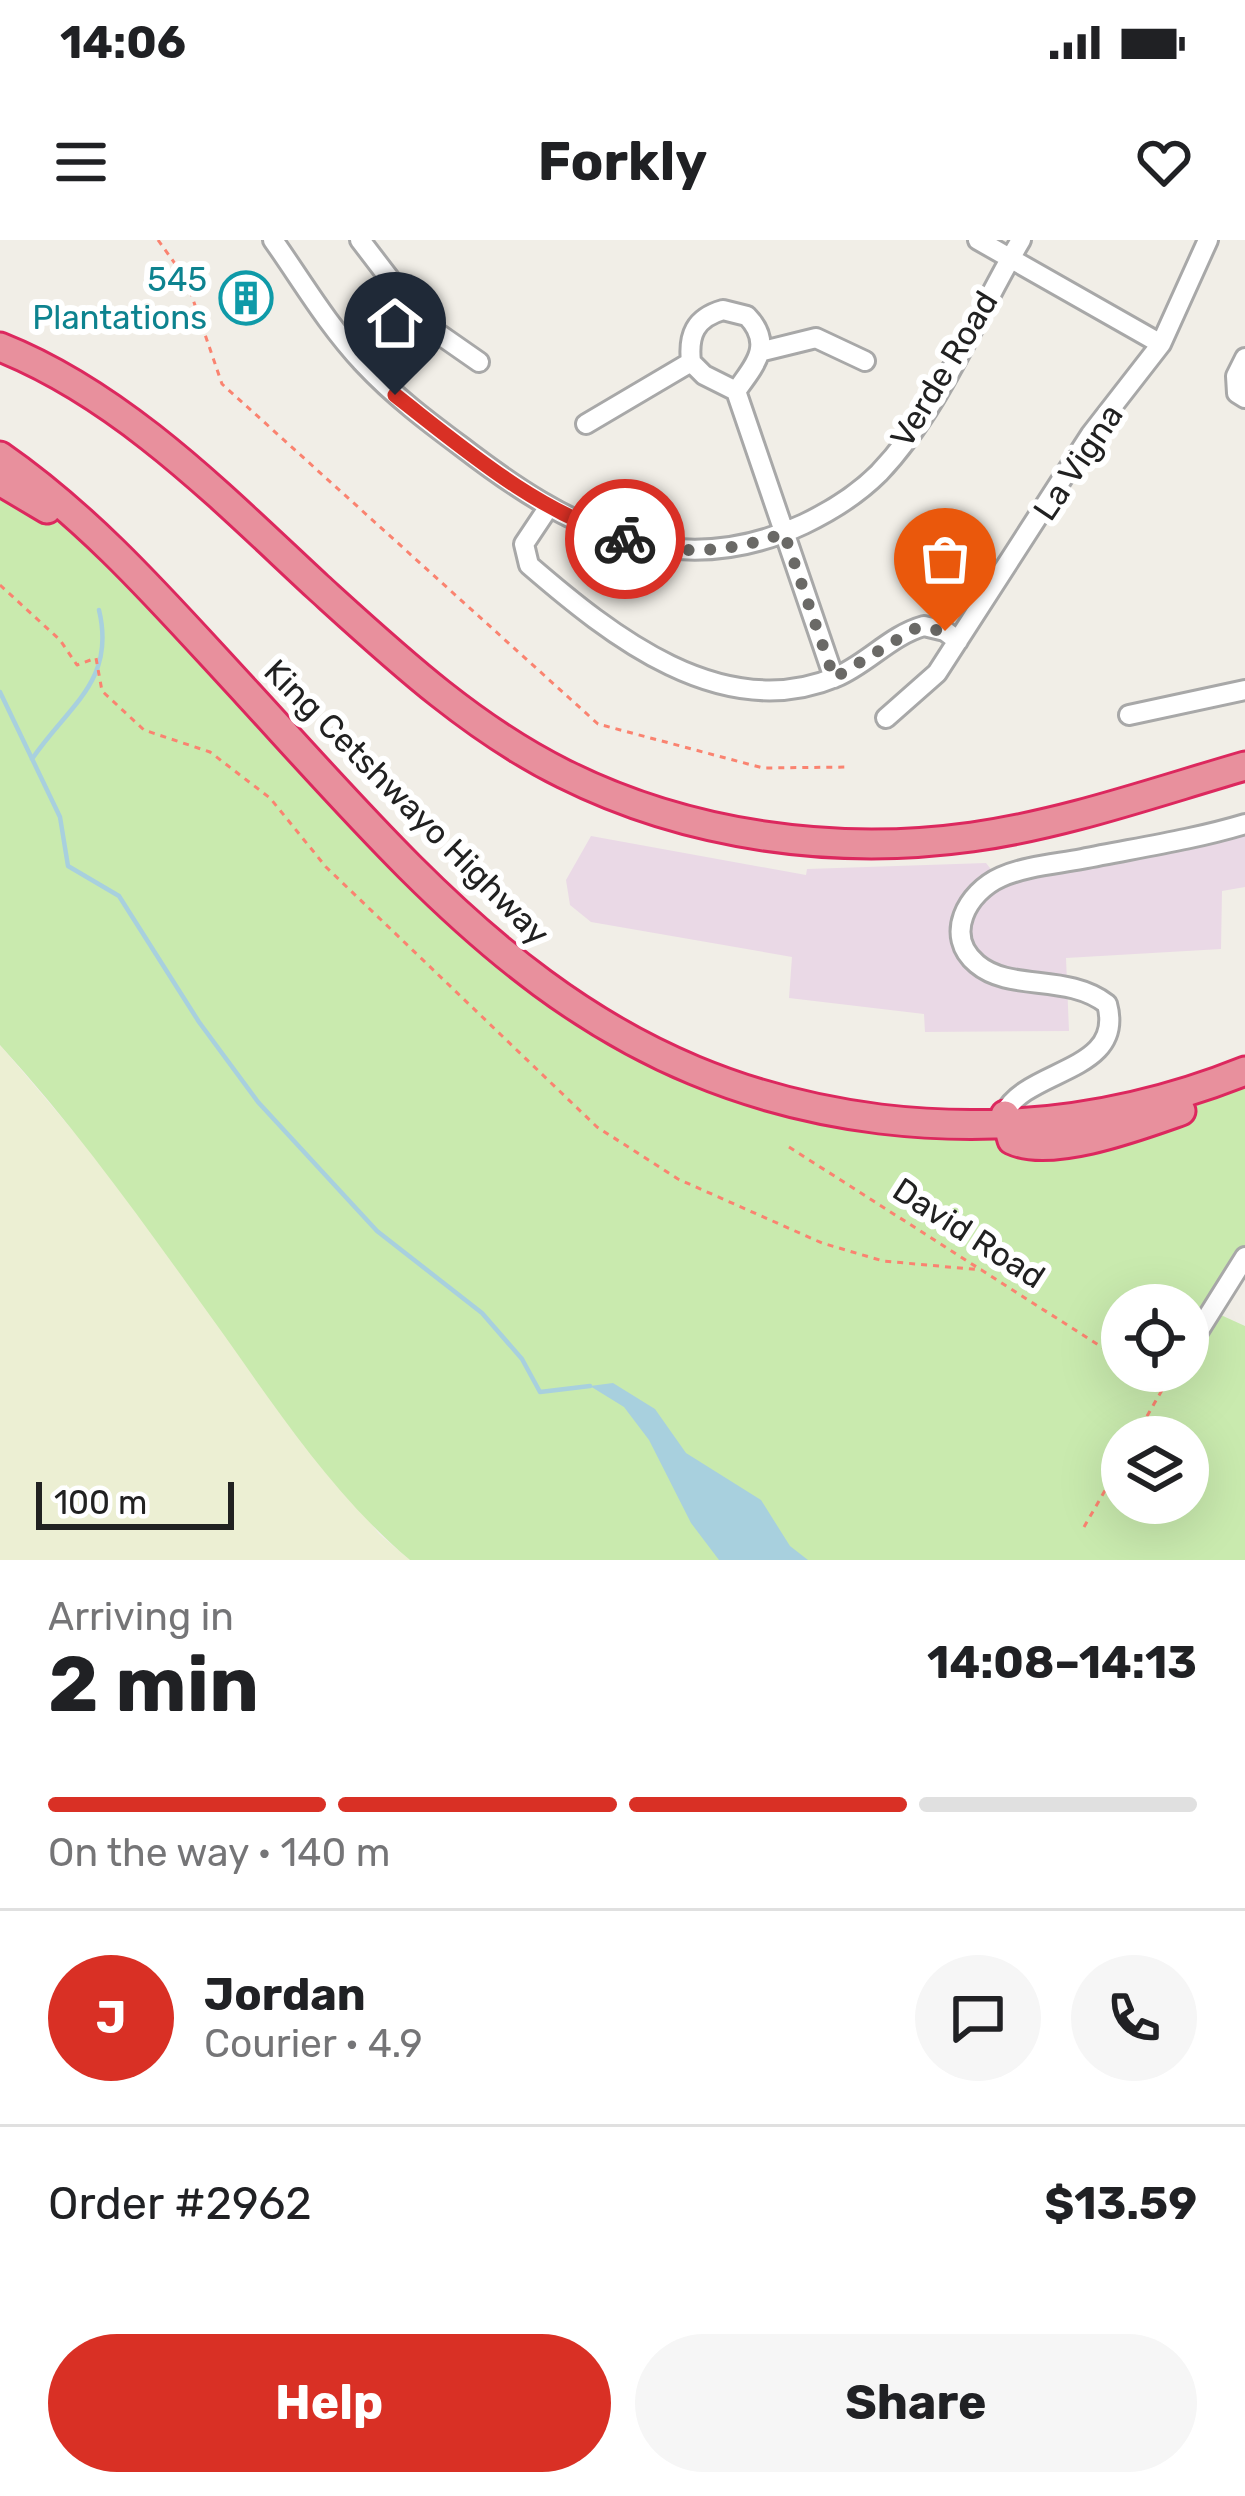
<!DOCTYPE html>
<meta charset="utf-8">
<style>
body{margin:0;font-family:Rubik,sans-serif;background:#f6f6f6;color:#202124;height:100vh;display:flex;flex-direction:column;font-size:45px;white-space:nowrap}
*{box-sizing:border-box;margin:0}
p{font-size:39px;color:#757577}
.icon{flex:none;width:66px;height:66px;fill:none;stroke:currentColor;stroke-width:2;stroke-linecap:round;stroke-linejoin:round}
.map{position:relative;height:1320px;overflow:hidden}
.side{display:flex;flex-direction:column;background:#fff;flex:1}
.side>*{flex:none}
.tools{position:absolute;left:1101px;top:1044px;display:grid;gap:24px}
.tools a{display:grid;place-items:center;width:108px;height:108px;border-radius:50%;background:#fff;box-shadow:0 12px 48px #0002;font-size:60px}
.scale{position:absolute;left:36px;bottom:30px;width:198px;box-sizing:border-box;padding-left:12px;border:6px solid #212121;border-top:0;font-size:33px;line-height:42px;white-space:nowrap;color:#212121;-webkit-text-stroke:9px #fff;paint-order:stroke}
.pin{position:absolute;display:grid;place-items:center;width:102px;height:102px;color:#fff;margin:-123px -51px;border-radius:50% 50% 50% 0;rotate:-45deg;box-shadow:0 0 12px #0007}
.pin .icon{rotate:45deg}
.courier{position:absolute;display:grid;place-items:center;width:120px;height:120px;margin:-60px;border:9px solid #d93025;border-radius:50%;background:#fff;color:#222;box-shadow:0 3px 15px #0007}
.head em{font-style:normal;font-weight:700}
.head div{display:flex;flex-direction:column-reverse}
.head{display:flex;align-items:center;justify-content:space-between;height:204px;padding:0 48px}
h1{font-size:78px;font-weight:700;line-height:90px}
.bar{display:grid;grid-template-columns:repeat(4,1fr);gap:18px 12px;align-content:center;height:144px;padding:0 48px}
.bar i{height:15px;border-radius:9px;background:#e0e0e0}
.bar .current{background:#d93025}
.bar p{grid-column:span 4}
.line{display:flex;align-items:center;gap:30px;padding:0 48px;border-top:3px solid #e0e0e0}
.line div{flex:1}
.round{display:grid;place-items:center;flex:none;width:126px;height:126px;border-radius:63px;background:#f6f6f6}
.action{display:flex;gap:24px;margin-top:auto;padding:24px 48px}
.action a{flex:1;height:138px;border-radius:72px;background:#d93025;color:#fff;font-size:48px;font-weight:700;line-height:138px;text-align:center}
.action a+a{background:#f6f6f6;color:#202124}
.status{display:flex;justify-content:space-between;align-items:center;height:84px;padding:0 60px;background:#fff;direction:ltr}
.status svg{height:33px;fill:currentColor}
header{display:flex;justify-content:space-between;align-items:center;height:156px;padding:0 48px;background:#fff;font-size:54px;font-weight:700}
.map>svg:first-child{display:block}
.industrial{fill:#ead9e6}
.farmland{fill:#ecefd3}
.grass{fill:#c9eaae;fill-rule:evenodd}
.water{fill:#a8d0de}
.lines{fill:none;stroke-linecap:round;stroke-linejoin:round}
.stream{stroke:#a8d0de;stroke-width:4.5}
.building{fill:#c6beb7;stroke:#c3b6aa;stroke-width:3}
.minor-casing{stroke:#a8a8a8;stroke-width:24}
.highway-casing{stroke:#dc285e;stroke-width:33}
.path{stroke:#fa8370;stroke-width:3;stroke-dasharray:6 6;stroke-linecap:butt}
.minor{stroke:#fff;stroke-width:18}
.highway{stroke:#e8909d;stroke-width:27}
.done{stroke:#6a6966;stroke-width:12;stroke-dasharray:0 21.6}
.route{stroke:#d93025;stroke-width:15}
.labels{text-anchor:middle;dominant-baseline:central;stroke-width:12;stroke-linejoin:round;paint-order:stroke}
.culture-label{font-size:33px;fill:#0d838f;stroke:#fff;text-anchor:end}
.street-label{font-size:33px;fill:#212121;stroke:#fff}
</style>
<div class="status"><b>14:06</b><svg viewBox="0 0 49 12"><path d="M0 12V9h3v3zM5 12V6h3v6zM10 12V3h3v9zM15 12V0h3v12zM26 1h20v11H26zM47 4h2v5h-2z"/></svg></div>
<header><svg class="icon" aria-label="menu" viewBox="0 0 24 24"><path d="M4 6h16M4 12h16M4 18h16"/></svg>Forkly<svg class="icon" aria-label="heart" viewBox="0 0 24 24"><path d="M12 20l-8-8c-3-5 5-10 8-4 3-6 11-1 8 4z"/></svg></header>
<div class="map">
<svg width="1245" height="1320" viewBox="0 0 1245 1320">
<rect width="100%" height="100%" fill="#f1eee7"/>
<!-- industrial -->
<path class="industrial" d="M1245,584V647L1222,651L1221,709L1066,718L1069,791L925,792L924,774L789,758L792,717L591,682L570,665L566,640L591,596L806,635L807,629L986,623L998,638Z"/>
<!-- farmland -->
<path class="farmland" d="M0,805L108,932L379,1294L410,1320H0Z"/>
<!-- grass -->
<path class="grass" d="M0,216L484,700L743,849L1006,886L1245,831V1017L1212,1071L1245,1086V1320H410C336,1258 279,1173 224,1095C152,995 83,896 0,805ZM1122,1065H1188V1131H1122ZM1122,1197H1188V1263H1122Z"/>
<!-- water -->
<path class="water" d="M613,1143L655,1169L686,1213L761,1260L790,1306L808,1320H719L691,1283L649,1200L624,1167L590,1146Z"/>
<g class="lines">
<!-- stream -->
<path class="stream" d="M0,452L60,577L68,626L119,656L199,782L258,862L377,991L482,1073L522,1119L540,1152L590,1146
M32,519C69,465 116,441 99,370"/>
</g>
<!-- building -->
<path class="building" d="M249,43L264,60L242,75L229,57Z"/>
<g class="lines">
<!-- minor casing -->
<g class="minor-casing">
<path id="minor" d="M273,0C304,44 326,83 364,124C394,156 427,181 462,207C566,287 673,346 804,284C831,271 857,255 879,233C941,168 975,77 1021,0
M360,0L409,64L410,84L362,122
M723,70L747,76C774,104 755,125 736,151L704,135L691,122C688,95 695,78 723,70Z
M413,76L479,122
M1161,104L1208,0
M763,111L816,98L865,121
M1245,118L1236,136L1237,153L1245,158
M736,151L834,438
M586,184L691,122
M548,268L524,304L529,325C610,395 722,485 836,437C867,424 891,395 924,386L945,391L958,401
M1129,475L1245,450
M886,478L937,433L1091,194L1161,104L978,0
M1004,874C1026,828 1126,833 1107,764C1067,733 1010,752 977,724C943,696 967,652 1001,637C1026,626 1056,624 1082,619C1136,608 1192,600 1245,584
M1188,1108L1245,1017"/>
</g>
<!-- highway casing -->
<g class="highway-casing">
<path id="highway" d="M0,107C123,156 222,258 318,347C394,416 471,488 564,534C688,596 835,616 972,597C1065,584 1155,552 1245,526
M0,216C95,282 170,370 248,454C436,659 586,842 880,879C1005,894 1128,878 1245,831
M0,241L47,269
M1005,875L1012,900C1051,919 1141,885 1181,871"/>
</g>
<!-- path -->
<path class="path" d="M158,0L186,39L222,144L598,484L763,528L850,527
M0,345L60,400L77,425L96,418L102,451L144,490L210,512L270,558L326,627L597,887L678,939L822,1003L883,1021L982,1030
M789,907L1122,1120
M1138,1131H1162
M1135,1197L1173,1131
M1084,1287L1122,1221"/>
<!-- minor -->
<use href="#minor" class="minor"/>
<!-- highway -->
<use href="#highway" class="highway"/>
</g>
<g class="lines">
<!-- done -->
<path class="done" d="M625,299C678,317 733,312 784,293L834,438L916,388L945,391"/>
<!-- route -->
<path class="route" d="M395,155C468,212 536,271 625,299"/>
</g>
<!-- icons -->
<defs>
<g id="building-ring" transform="scale(2.7)"><circle r="9.5" fill="#fff" stroke="#0f9aa8" stroke-width="1.5"/><path d="M-4-6H4V6H1V3H-1V6H-4ZM-2.5-4.3h1.7v1.8h-1.7ZM.8-4.3h1.7v1.8H.8ZM-2.5-1h1.7V.8h-1.7ZM.8-1h1.7V.8H.8Z" fill="#0f9aa8"/></g>
</defs>
<g fill-rule="evenodd">
<use href="#building-ring" x="246" y="58"/>
</g>
<g class="labels">
<!-- culture labels -->
<g class="culture-label">
<text x="207" y="39">545<tspan x="207" dy="38">Plantations</tspan></text>
</g>
<!-- street labels -->
<g class="street-label">
<text transform="translate(944 129) rotate(-59)">Verde Road</text>
<text transform="translate(1078 222) rotate(-56)">La Vigna</text>
<text transform="translate(407 562) rotate(45)">King Cetshwayo Highway</text>
<text transform="translate(969 993) rotate(33)">David Road</text>
</g>
</g>
</svg>
<div class="tools">
<a><svg class="icon" aria-label="locate" viewBox="0 0 24 24"><circle cx="12" cy="12" r="6"/><path d="M12 2v4M12 18v4M2 12h4M18 12h4"/></svg></a>
<a><svg class="icon" aria-label="layers" viewBox="0 0 24 24"><path d="M12 4l9 5-9 5-9-5zM3 14l9 5 9-5"/></svg></a>
</div>
<div class="scale">100 m</div>
<div class="pin" style="left:945px;top:391px;background:#ea580c"><svg class="icon" aria-label="bag" viewBox="0 0 24 24"><path d="M5 8h14l-1 12H6zM9 8a3 3 0 0 1 6 0"/></svg></div>
<div class="pin" style="left:395px;top:155px;background:#1f2937"><svg class="icon" aria-label="home" viewBox="0 0 24 24"><path d="M3 11l9-7 9 7M6 9v11h12V9"/></svg></div>
<div class="courier" style="left:625px;top:299px"><svg class="icon" aria-label="bike" viewBox="0 0 24 24"><circle cx="6" cy="16" r="4"/><circle cx="18" cy="16" r="4"/><path d="M6 16l4-8h5l3 8M10 8l3 8H6M13 5h3"/></svg></div>
</div>
<section class="side">
<div class="head"><div><h1>2 min</h1><p>Arriving in</p></div><em>14:08–14:13</em></div>
<div class="bar"><i class="current"></i><i class="current"></i><i class="current"></i><i></i><p>On the way · 140 m</p></div>
<div class="line" style="height:216px"><b class="round" style="background:#d93025;color:#fff">J</b><div><b>Jordan</b><p>Courier · 4.9</p></div><a class="round"><svg class="icon" aria-label="chat" viewBox="0 0 24 24"><path d="M4 5h16v11H9l-5 4z"/></svg></a><a class="round"><svg class="icon" aria-label="phone" viewBox="0 0 24 24"><path d="M5 4h4l2 5-3 2q2 4 5 5l2-3 5 2v4C11 20 4 13 5 4z"/></svg></a></div>
<div class="line" style="height:156px"><div>Order #2962</div><b>$13.59</b></div>
<div class="action"><a>Help</a><a>Share</a></div>
</section>
